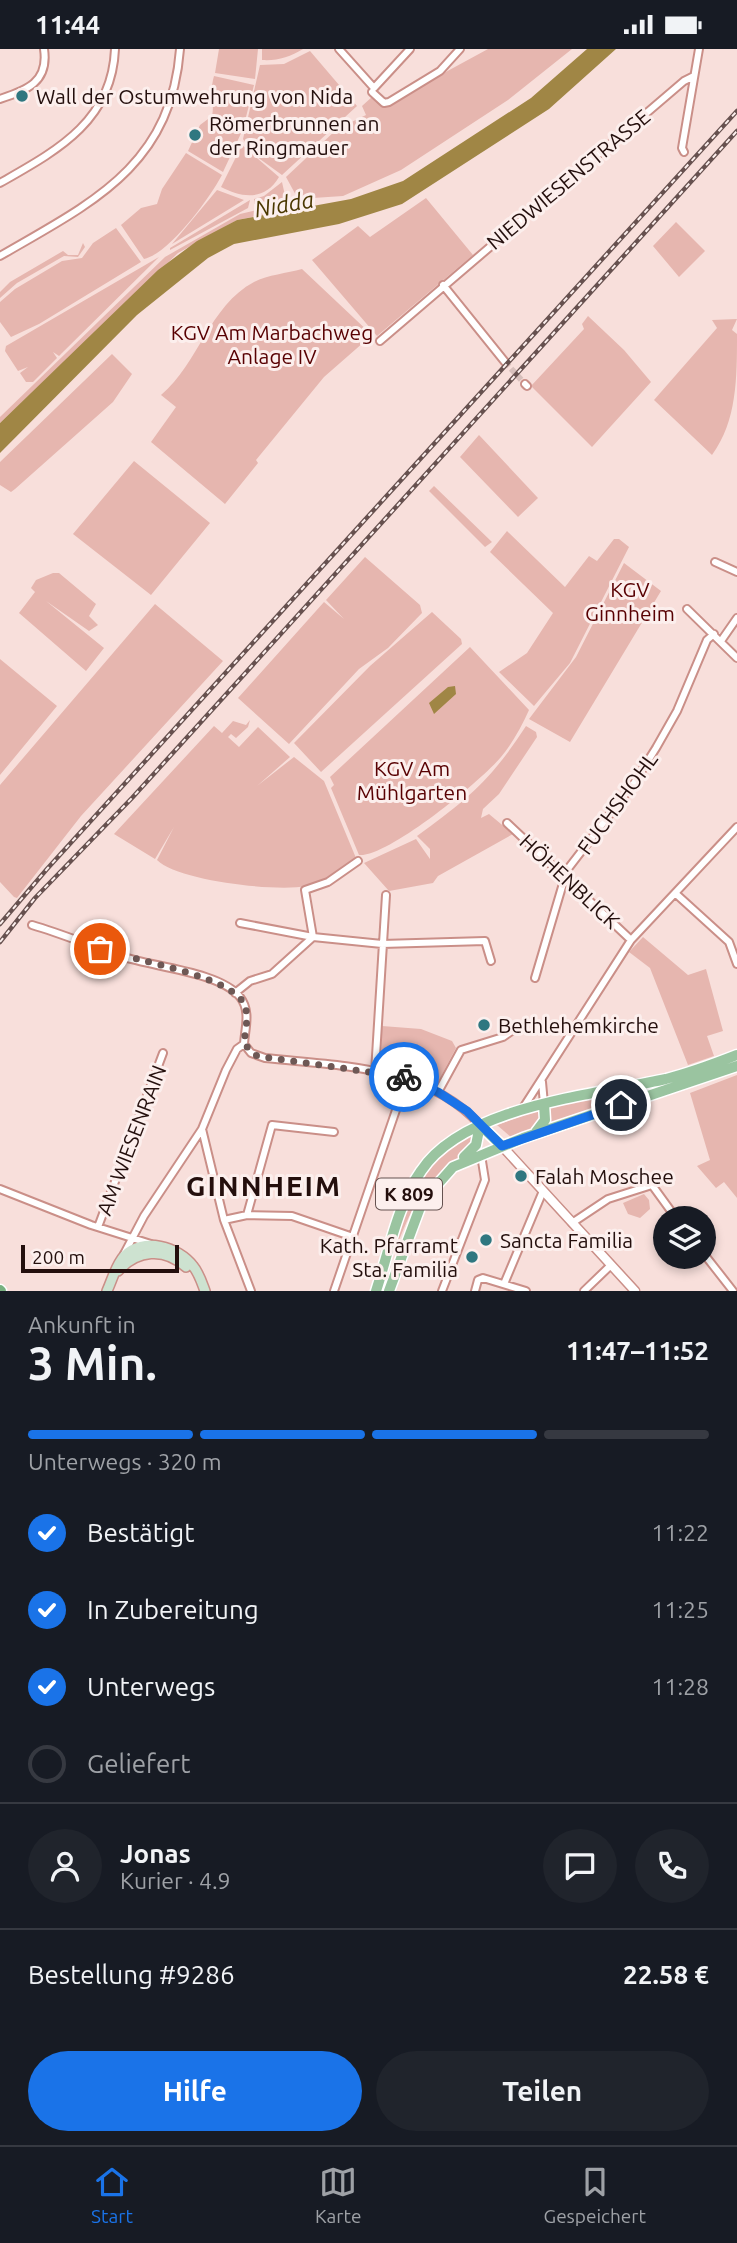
<!DOCTYPE html>
<html lang="de">
<meta charset="utf-8">
<style>
body{margin:0;font-family:Ubuntu,sans-serif;background:#20242c;color:#f1f3f6;height:100vh;display:flex;flex-direction:column;font-size:26px;white-space:nowrap}
*{box-sizing:border-box;margin:0}
p{font-size:23px;color:#9ea1a6}
.icon{flex:none;width:38px;height:38px;fill:none;stroke:currentColor;stroke-width:2;stroke-linecap:round;stroke-linejoin:round}
.map{position:relative;height:1242px;overflow:hidden}
.drawer{display:flex;flex-direction:column;background:#171b24;flex:1}
.drawer>*{flex:none}
.buttons{position:absolute;left:653px;top:1157px;display:grid;gap:14px}
.buttons a{display:grid;place-items:center;width:63px;height:63px;border-radius:50%;background:#171b24;box-shadow:0 4px 10px #0003;font-size:35px}
.scale{position:absolute;left:21px;bottom:18px;width:158px;box-sizing:border-box;padding-left:7px;border:4px solid #240f0d;border-top:0;font-size:19px;line-height:24px;white-space:nowrap;color:#240f0d;-webkit-text-stroke:5px #fcefed;paint-order:stroke}
.pin{position:absolute;display:grid;place-items:center;width:60px;height:60px;color:#fff;margin:-30px;border:4px solid #fff;border-radius:50%;box-shadow:0 2px 7px #0007}
.courier{position:absolute;display:grid;place-items:center;width:70px;height:70px;margin:-35px;border:5px solid #1a73e8;border-radius:50%;background:#fff;color:#222;box-shadow:0 2px 9px #0007}
.overview em{font-style:normal;font-weight:600}
.overview div{display:flex;flex-direction:column-reverse}
.overview{display:flex;align-items:center;justify-content:space-between;height:119px;padding:0 28px}
h1{font-size:46px;font-weight:600;line-height:52px}
.bar{display:grid;grid-template-columns:repeat(4,1fr);gap:10px 7px;align-content:center;height:84px;padding:0 28px}
.bar i{height:9px;border-radius:5px;background:#363941}
.bar .selected{background:#1a73e8}
.bar p{grid-column:span 4}
.line{display:flex;align-items:center;gap:18px;padding:0 28px;border-top:2px solid #363941}
.line div{flex:1}
.round{display:grid;place-items:center;flex:none;width:74px;height:74px;border-radius:37px;background:#20242c}
ol{padding:0 28px;list-style:none}
li{display:flex;align-items:center;gap:21px;height:77px}
li p{margin-inline-start:auto}
li .icon{padding:7px;border-radius:50%;background:#1a73e8;color:#fff;stroke-width:4}
li:last-child{color:#9ea1a6}
li i{width:38px;height:38px;border:4px solid #363941;border-radius:50%}
.primary-button{display:flex;gap:14px;margin-top:auto;padding:14px 28px}
.primary-button a{flex:1;height:80px;border-radius:42px;background:#1a73e8;color:#fff;font-size:28px;font-weight:600;line-height:80px;text-align:center}
.primary-button a+a{background:#20242c;color:#f1f3f6}
.status{display:flex;justify-content:space-between;align-items:center;height:49px;padding:0 35px;background:#171b24;direction:ltr}
.status svg{height:19px;fill:currentColor}
.menu{display:flex;justify-content:space-around;align-items:center;height:98px;border-top:2px solid #363941;background:#171b24;font-size:19px;color:#9ea1a6}
.menu a{display:grid;justify-items:center;gap:4px}
.menu .selected{color:#1a73e8}
.map>svg:first-child{display:block}
.green{fill:#e6b6af}
.water{fill:#a08645}
.lines{fill:none;stroke-linecap:round;stroke-linejoin:round}
.minor-tunnel{stroke:#d8c0bc;stroke-width:6;stroke-dasharray:6 3;stroke-linecap:butt}
.minor-casing{stroke:#ca8f88;stroke-width:10}
.tertiary-casing{stroke:#ca8f88;stroke-width:11}
.secondary-casing{stroke:#ca8f88;stroke-width:12}
.primary-casing{stroke:#fff;stroke-width:13}
.trunk-casing{stroke:#fff;stroke-width:13}
.minor{stroke:#fff;stroke-width:6}
.tertiary{stroke:#fff;stroke-width:8}
.secondary{stroke:#cde2d0;stroke-width:9}
.primary{stroke:#9ac4a0;stroke-width:10}
.trunk{stroke:#78b080;stroke-width:10}
.rail-casing{stroke:#67514f;stroke-width:4.5}
.rail{stroke:#fcefed;stroke-width:2;stroke-dasharray:5;stroke-linecap:butt}
.done{stroke:#6e5855;stroke-width:7;stroke-dasharray:0 12.6}
.route{stroke:#1a73e8;stroke-width:9}
.poi-dot{fill:#2f7780;stroke:#fcefed;stroke-width:2.5}
.labels{text-anchor:middle;dominant-baseline:central;stroke-width:6;stroke-linejoin:round;paint-order:stroke}
.shield{fill:#fcefed;stroke:#655250;stroke-width:2}
.shield-label{font-size:19px;font-weight:bold;fill:#240f0d}
.poi-label{font-size:21px;fill:#240f0d;stroke:#fcefed;text-anchor:start}
.street-label{font-size:21px;fill:#240f0d;stroke:#fcefed}
.park-label{font-size:21px;fill:#580002;stroke:#fcefed}
.water-label{font-size:23px;font-style:italic;fill:#4a3700;stroke:#fcefed}
.district-label{font-size:28px;font-weight:bold;letter-spacing:2px;fill:#240f0d;stroke:#fcefed}
</style>
<div class="status"><b>11:44</b><svg viewBox="0 0 49 12"><path d="M0 12V9h3v3zM5 12V6h3v6zM10 12V3h3v9zM15 12V0h3v12zM26 1h20v11H26zM47 4h2v5h-2z"/></svg></div>
<div class="map">
<svg width="737" height="1242" viewBox="0 0 737 1242">
<rect width="100%" height="100%" fill="#f8dfdb"/>
<!-- green -->
<path class="green" d="M219,0H258L255,30L215,24Z
M262,0H303C290,8 277,12 262,11Z
M488,0H572L508,51L401,121L343,147L298,150L286,128L337,80L366,66L362,57L373,47L385,56Z
M310,2L357,57L282,126L253,105L243,90L260,16L284,15Z
M214,27L254,36L243,80L223,123L188,102L200,76L212,67C215,52 209,44 214,27Z
M242,96L279,128C265,152 242,149 221,138Z
M186,104L222,126C209,150 170,204 144,210L121,176L141,159L157,155L162,140Z
M282,133L286,151L254,155V150L264,147Z
M217,141L244,151L172,195Z
M426,149L473,206L377,287L312,211L358,177L370,188Z
M250,151L248,159L170,201V199Z
M279,156L288,161L237,171L178,204L0,374V368L165,208L240,165Z
M676,173L705,202L679,228L653,197Z
M116,179L141,213L39,275L11,288L0,273V253L15,240L62,212L82,209L93,194Z
M83,194L85,198L78,208L64,207L17,234L0,249V243L10,233L63,202L68,206H78Z
M159,208L62,304L59,307L53,303L57,309L33,333H26L20,324L28,318L18,322L5,302L6,297Z
M302,220L372,286L324,328L256,411L258,414L225,455L151,393L176,358L161,346C199,314 209,257 254,233C268,226 287,224 302,220Z
M588,267L624,301L651,333L592,398L531,337L584,280L582,275Z
M737,270L732,281L737,285C737,329 737,372 712,406L654,351L717,279L712,271Z
M112,305L132,325L113,353L15,440L11,443L0,436V413Z
M479,386L538,449L518,468L460,408Z
M134,412L210,474L151,546L73,485Z
M434,437L492,493L485,498L429,442Z
M507,482L565,538L589,507L597,512L614,490H619L629,498L570,614L534,657L499,623L527,604L553,564L490,503Z
M365,508L420,556L422,564L388,599L359,620L289,695L238,649L324,553L344,570L326,551Z
M624,514L661,542L570,693L529,670L576,608Z
M53,524H59L96,555L89,567L98,576L89,582L46,552L104,599L86,622L19,564L35,543L31,539L36,531Z
M155,555L223,612L81,767L17,849L14,848L0,833V736Z
M432,563L461,590L462,595L321,723L294,694L370,617Z
M470,598L529,661C522,677 512,695 501,708C481,732 387,809 359,806L331,739L334,736L330,728Z
M0,610L57,657L0,726Z
M250,671L248,678L236,689L231,685L228,688L239,698L258,678L290,708L257,737L294,708L324,732L356,809L355,813C339,822 324,834 306,837C277,843 178,832 157,811L174,778L155,810L114,785L214,677L222,684L233,672L246,676Z
M526,677L536,683L537,688L499,745L483,760L481,769L489,765L513,785L438,827L433,834L389,842L364,814L416,790L430,810V800L417,787C468,750 491,731 526,677Z
M643,888L688,926L706,920L723,982L707,987L714,1007L688,1016L650,919L629,903Z
M382,977L421,980L452,992L456,999L438,1033L381,1018Z
M737,1009V1014L608,1058L605,1044Z
M737,1026V1149L724,1133L716,1139L697,1117L710,1111L690,1044Z
M594,1047L600,1052L597,1062L549,1076L548,1057Z
M535,1062L542,1064L539,1077L512,1089L497,1076Z
M470,1083L473,1093C461,1111 441,1121 427,1138C410,1159 401,1187 391,1211L408,1153L430,1114Z
M644,1145L649,1151L650,1160L640,1169L628,1165L623,1154Z"/>
<!-- water -->
<path class="water" d="M587,0H616L549,60L402,155L339,175L234,195L208,209L137,266L0,404V374L158,221L197,192L237,171L351,150L403,132L531,49Z
M455,637L456,645L434,665L429,654L448,638Z"/>
<g class="lines">
<!-- minor-tunnel -->
<path class="minor-tunnel" d="M505,313L525,335"/>
<!-- minor casing -->
<g class="minor-casing">
<path id="minor" d="M339,0L374,39L410,0
M372,43L384,54L389,53L440,22L460,0
M0,50C27,41 49,33 44,0
M684,103L682,99L699,0
M0,134C56,102 112,73 115,0
M0,207C91,154 171,118 180,0
M443,236L505,313
M380,292L684,32L694,27
M525,335L527,337
M715,513L737,523
M687,560L737,609
M721,592L737,569
M507,774L631,891
M675,844L729,893L737,915
M240,874L313,888L382,895L485,892L491,912
M32,876C63,885 93,898 124,908C154,918 220,923 240,948C251,962 245,979 244,995
M313,888L305,841L328,833L358,812
M535,929L567,821L634,734L656,699L677,662L707,591L714,585
M235,944L250,932L272,925L313,888
M244,995L251,1004L265,1009C339,1017 426,1016 480,1076
M375,1023L386,846
M542,1033L544,1055
M438,1043L461,1001L503,988L513,981
M523,1059L631,891L737,778
M202,1080L224,1171L251,1242
M0,1140L91,1176L151,1195
M247,1166L292,1167L353,1188
M224,1171L247,1166L272,1076L334,1083
M572,1174L608,1150L652,1136L676,1169
M98,1178L163,1004
M124,1205L144,1167L202,1080L226,1021L237,1000L244,995
M704,1205L733,1242
M504,1235L543,1142
M334,1242L407,1029
M442,1242L485,1131L481,1106
M475,1242L478,1231L483,1229L526,1242
M584,1242L611,1216"/>
</g>
<!-- tertiary casing -->
<g class="tertiary-casing">
<path id="tertiary" d="M502,1097L635,1242"/>
</g>
<!-- secondary casing -->
<g class="secondary-casing">
<path id="secondary" d="M118,1222C137,1201 164,1198 186,1218
M107,1242C112,1231 116,1216 124,1207C143,1187 179,1198 193,1217C199,1224 202,1234 205,1242"/>
</g>
<!-- primary casing -->
<g class="primary-casing">
<path id="primary" d="M480,1076L502,1097
M536,1083L545,1071L544,1055
M464,1108L476,1096L480,1076
M376,1242C389,1203 397,1156 421,1122C464,1057 594,1046 666,1030C690,1024 714,1015 737,1006
M389,1242L422,1153L453,1118L523,1089L737,1017"/>
</g>
<!-- trunk casing -->
<g class="trunk-casing">
<path id="trunk" d="M0,1241L1,1242"/>
</g>
<!-- minor -->
<use href="#minor" class="minor"/>
<!-- tertiary -->
<use href="#tertiary" class="tertiary"/>
<!-- secondary -->
<use href="#secondary" class="secondary"/>
<!-- primary -->
<use href="#primary" class="primary"/>
<!-- trunk -->
<use href="#trunk" class="trunk"/>
<!-- rail casing -->
<g class="rail-casing">
<path id="rail" d="M0,875L47,820L737,62
M0,893L35,849L132,749L737,82"/>
</g>
<!-- rail -->
<use href="#rail" class="rail"/>
</g>
<g class="lines">
<!-- done -->
<path class="done" d="M100,900C131,911 235,927 245,957C249,969 245,982 244,995L257,1007L404,1028"/>
<!-- route -->
<path class="route" d="M404,1028L438,1043L467,1062L502,1097L621,1056"/>
</g>
<!-- markers -->
<g class="poi-dot">
<circle cx="22" cy="47" r="7"/>
<circle cx="195" cy="86" r="7"/>
<circle cx="484" cy="976" r="7"/>
<circle cx="521" cy="1127" r="7"/>
<circle cx="486" cy="1191" r="7"/>
<circle cx="472" cy="1208" r="7"/>
</g>
<g class="labels">
<!-- shield labels -->
<rect class="shield" x="376" y="1129.5" width="66" height="31" rx="5"/>
<g class="shield-label">
<text x="409" y="1145">K 809</text>
</g>
<!-- poi labels -->
<g class="poi-label">
<text x="36" y="47">Wall der Ostumwehrung von Nida</text>
<text x="209" y="74">Römerbrunnen an<tspan x="209" dy="24">der Ringmauer</tspan></text>
<text x="498" y="976">Bethlehemkirche</text>
<text x="535" y="1127">Falah Moschee</text>
<text x="500" y="1191">Sancta Familia</text>
<text x="458" y="1196" text-anchor="end">Kath. Pfarramt<tspan x="458" dy="24">Sta. Familia</tspan></text>
</g>
<!-- street labels -->
<g class="street-label">
<text transform="translate(568 130) rotate(-40)">NIEDWIESENSTRASSE</text>
<text transform="translate(617 754) rotate(-54)">FUCHSHOHL</text>
<text transform="translate(570 832) rotate(43)">HÖHENBLICK</text>
<text transform="translate(131 1091) rotate(-69)">AM WIESENRAIN</text>
</g>
<!-- park labels -->
<g class="park-label">
<text x="272" y="283">KGV Am Marbachweg<tspan x="272" dy="24">Anlage IV</tspan></text>
<text x="630" y="540">KGV<tspan x="630" dy="24">Ginnheim</tspan></text>
<text x="412" y="719">KGV Am<tspan x="412" dy="24">Mühlgarten</tspan></text>
</g>
<!-- water labels -->
<g class="water-label">
<text transform="translate(284 155) rotate(-10)">Nidda</text>
</g>
<!-- district labels -->
<g class="district-label">
<text x="264" y="1136">GINNHEIM</text>
</g>
</g>
</svg>
<div class="buttons">
<a><svg class="icon" aria-label="layers" viewBox="0 0 24 24"><path d="M12 4l9 5-9 5-9-5zM3 14l9 5 9-5"/></svg></a>
</div>
<div class="scale">200 m</div>
<div class="pin" style="left:100px;top:900px;background:#ea580c"><svg class="icon" aria-label="bag" viewBox="0 0 24 24"><path d="M5 8h14l-1 12H6zM9 8a3 3 0 0 1 6 0"/></svg></div>
<div class="pin" style="left:621px;top:1056px;background:#1f2937"><svg class="icon" aria-label="home" viewBox="0 0 24 24"><path d="M3 11l9-7 9 7M6 9v11h12V9"/></svg></div>
<div class="courier" style="left:404px;top:1028px"><svg class="icon" aria-label="bike" viewBox="0 0 24 24"><circle cx="6" cy="16" r="4"/><circle cx="18" cy="16" r="4"/><path d="M6 16l4-8h5l3 8M10 8l3 8H6M13 5h3"/></svg></div>
</div>
<section class="drawer">
<div class="overview"><div><h1>3 Min.</h1><p>Ankunft in</p></div><em>11:47–11:52</em></div>
<div class="bar"><i class="selected"></i><i class="selected"></i><i class="selected"></i><i></i><p>Unterwegs · 320 m</p></div>
<ol>
<li><svg class="icon" aria-label="check" viewBox="0 0 24 24"><path d="M5 12l5 5 9-10"/></svg>Bestätigt<p>11:22</p></li>
<li><svg class="icon" aria-label="check" viewBox="0 0 24 24"><path d="M5 12l5 5 9-10"/></svg>In Zubereitung<p>11:25</p></li>
<li><svg class="icon" aria-label="check" viewBox="0 0 24 24"><path d="M5 12l5 5 9-10"/></svg>Unterwegs<p>11:28</p></li>
<li><i></i>Geliefert</li>
</ol>
<div class="line" style="height:126px"><a class="round"><svg class="icon" aria-label="person" viewBox="0 0 24 24"><circle cx="12" cy="8" r="4"/><path d="M4 21q1-7 8-7t8 7"/></svg></a><div><b>Jonas</b><p>Kurier · 4.9</p></div><a class="round"><svg class="icon" aria-label="chat" viewBox="0 0 24 24"><path d="M4 5h16v11H9l-5 4z"/></svg></a><a class="round"><svg class="icon" aria-label="phone" viewBox="0 0 24 24"><path d="M5 4h4l2 5-3 2q2 4 5 5l2-3 5 2v4C11 20 4 13 5 4z"/></svg></a></div>
<div class="line" style="height:91px"><div>Bestellung #9286</div><b>22.58 €</b></div>
<div class="primary-button"><a>Hilfe</a><a>Teilen</a></div>
</section>
<nav class="menu">
<a class="selected"><svg class="icon" aria-label="home" viewBox="0 0 24 24"><path d="M3 11l9-7 9 7M6 9v11h12V9"/></svg>Start</a>
<a><svg class="icon" aria-label="map" viewBox="0 0 24 24"><path d="M3 6l6-2 6 2 6-2v14l-6 2-6-2-6 2zM9 4v14M15 6v14"/></svg>Karte</a>
<a><svg class="icon" aria-label="saved" viewBox="0 0 24 24"><path d="M7 4h10v16l-5-4-5 4z"/></svg>Gespeichert</a>
</nav>
